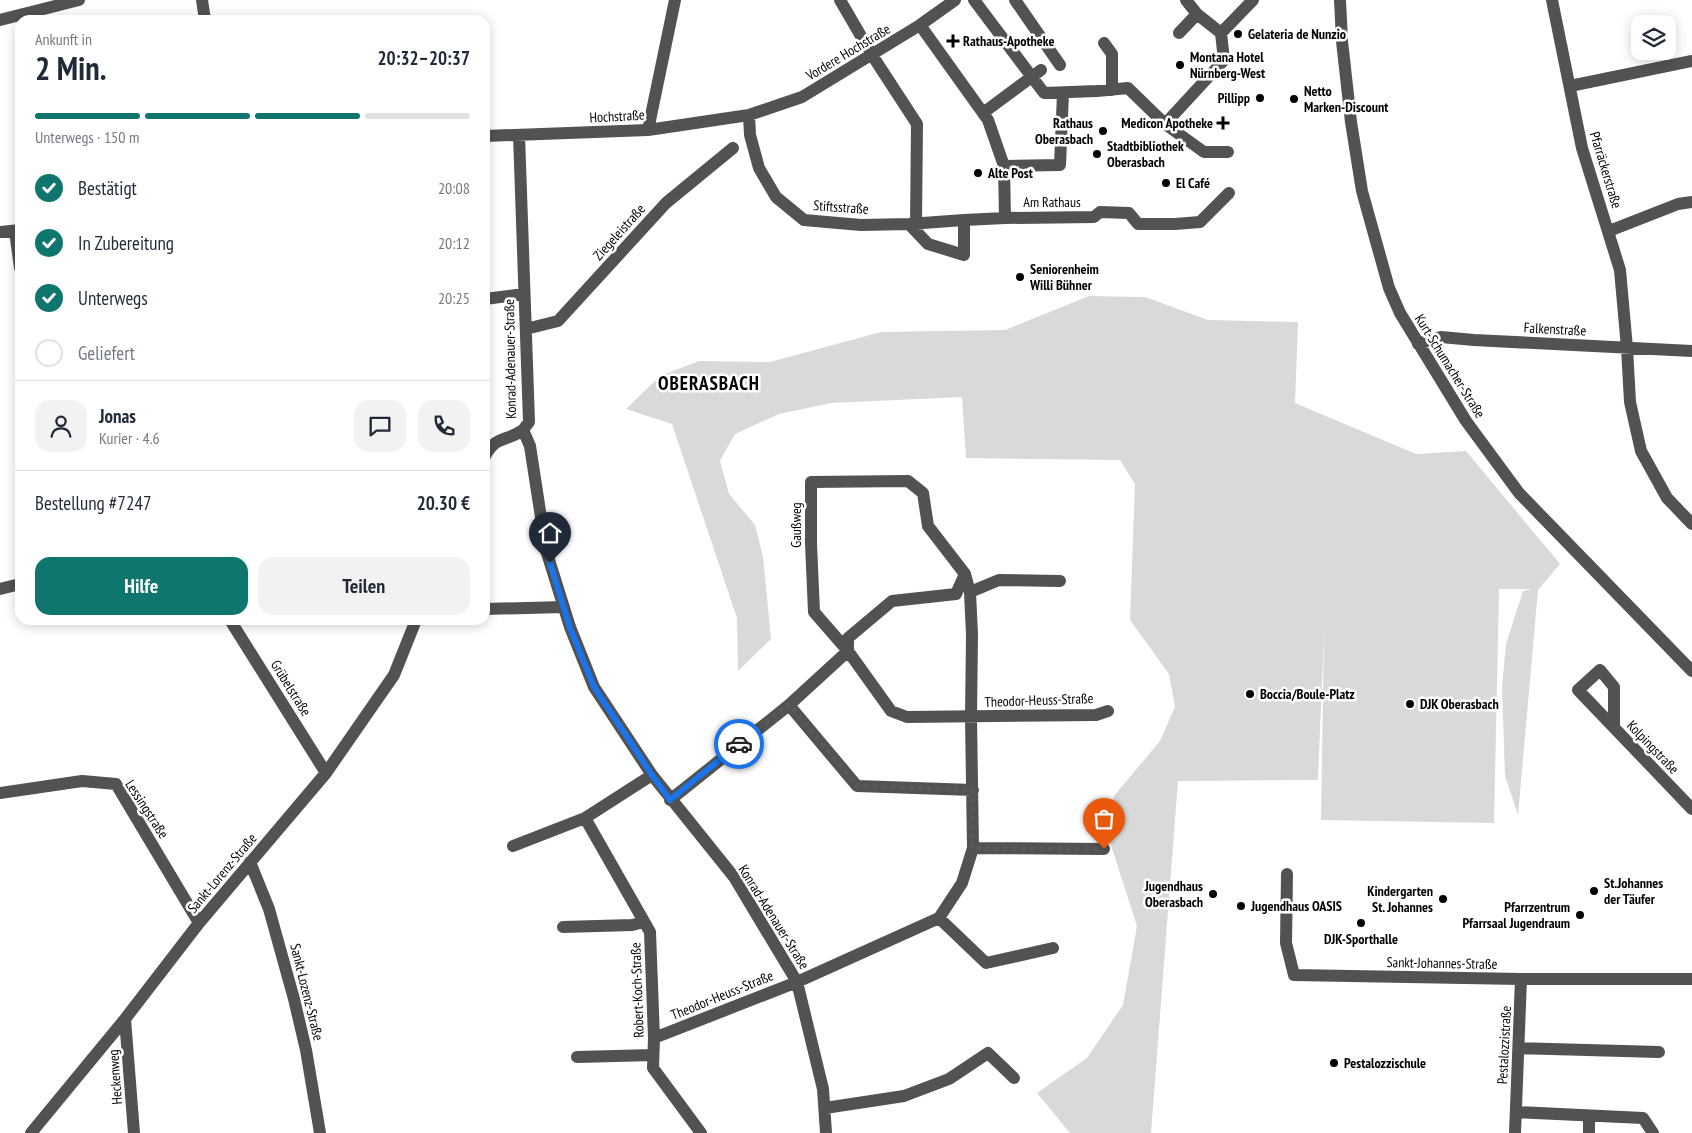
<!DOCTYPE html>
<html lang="de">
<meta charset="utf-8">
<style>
body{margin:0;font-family:"PT Sans Narrow",sans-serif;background:#f2f2f3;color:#1f2937;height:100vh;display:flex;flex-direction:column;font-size:19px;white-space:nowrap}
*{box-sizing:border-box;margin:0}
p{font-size:16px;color:#747a83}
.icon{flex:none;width:28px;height:28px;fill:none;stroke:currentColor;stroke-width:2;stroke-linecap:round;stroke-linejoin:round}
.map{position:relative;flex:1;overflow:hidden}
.panel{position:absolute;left:15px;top:15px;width:475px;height:610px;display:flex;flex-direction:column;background:#fff;border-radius:15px;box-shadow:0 2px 12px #0003}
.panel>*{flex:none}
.tools{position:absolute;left:1631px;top:15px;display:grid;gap:10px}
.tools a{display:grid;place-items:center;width:45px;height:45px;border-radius:10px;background:#fff;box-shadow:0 2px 12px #0003;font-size:25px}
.pin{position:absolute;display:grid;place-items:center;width:42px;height:42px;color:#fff;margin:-51px -21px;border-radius:50% 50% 50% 0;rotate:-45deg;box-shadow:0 0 5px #0007}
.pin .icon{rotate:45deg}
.courier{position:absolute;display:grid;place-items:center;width:50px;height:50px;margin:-25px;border:4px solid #1a73e8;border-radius:50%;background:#fff;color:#222;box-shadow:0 1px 6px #0007}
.head em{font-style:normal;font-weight:600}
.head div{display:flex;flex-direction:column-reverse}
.head{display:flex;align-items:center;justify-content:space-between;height:85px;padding:0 20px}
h1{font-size:32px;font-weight:600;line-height:38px}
.bar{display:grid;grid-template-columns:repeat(4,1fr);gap:8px 5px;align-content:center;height:60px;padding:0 20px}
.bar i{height:6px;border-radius:4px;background:#e0e1e3}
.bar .active{background:#0f766e}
.bar p{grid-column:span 4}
.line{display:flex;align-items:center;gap:12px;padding:0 20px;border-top:1px solid #e0e1e3}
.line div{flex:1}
.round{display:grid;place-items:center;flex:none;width:52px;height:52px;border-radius:15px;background:#f2f2f3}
ol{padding:0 20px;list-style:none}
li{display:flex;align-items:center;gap:15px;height:55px}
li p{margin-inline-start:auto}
li .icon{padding:5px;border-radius:50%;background:#0f766e;color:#fff;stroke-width:4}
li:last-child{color:#747a83}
li i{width:28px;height:28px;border:2px solid #e0e1e3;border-radius:50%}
.cta{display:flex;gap:10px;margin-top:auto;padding:10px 20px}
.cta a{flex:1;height:58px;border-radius:15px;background:#0f766e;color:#fff;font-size:20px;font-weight:600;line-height:58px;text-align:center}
.cta a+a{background:#f2f2f3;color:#1f2937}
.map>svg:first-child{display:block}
.green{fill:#d9d9d9}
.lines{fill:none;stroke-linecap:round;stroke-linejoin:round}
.minor{stroke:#525252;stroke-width:12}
.done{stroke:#595959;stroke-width:5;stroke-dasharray:0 9}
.route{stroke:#1a73e8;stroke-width:6}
.poi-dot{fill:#000;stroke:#fff;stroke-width:2}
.labels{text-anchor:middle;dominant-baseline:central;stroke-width:5;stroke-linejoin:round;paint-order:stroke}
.poi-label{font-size:14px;font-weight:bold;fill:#000;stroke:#fff;text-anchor:start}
.street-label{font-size:14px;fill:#000;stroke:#fff}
.district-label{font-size:19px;font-weight:bold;letter-spacing:1px;fill:#000;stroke:#fff}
</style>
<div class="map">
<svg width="1692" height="1133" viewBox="0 0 1692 1133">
<rect width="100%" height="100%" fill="#fff"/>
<!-- green -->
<path class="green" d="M1089,296L1145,297L1208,320L1298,322L1295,403L1416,454L1466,451L1560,564L1538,590L1518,815L1505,776L1502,687L1506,644L1523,591L1533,589H1499L1494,823L1321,820L1324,633L1318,780L1178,781L1151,1133H1070L1037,1093L1087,1058L1123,1005L1137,926L1108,836L1114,796L1160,741L1175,707L1169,674L1130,620L1135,484L1120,460L966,458L962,397L831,403L779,414L735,434L720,461L729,494L755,525L763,557L771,639L738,671L737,618L672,424L626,409L660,376L699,361L770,362L881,332L1005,330Z"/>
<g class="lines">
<!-- minor -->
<path class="minor" d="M202,0L205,20
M840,0L872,55L917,124L916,224
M974,0L1044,93L1097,91L1128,88L1165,124L1204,152H1228
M1015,0L1060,65
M1186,0L1197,14
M1340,0L1342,41L1351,122L1362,191L1389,288L1400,313L1466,421L1519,493L1692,671
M1552,0L1582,148L1620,270L1627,348L1630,402L1641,451L1667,498L1692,524
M0,20L79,0
M920,25L988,120L1004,166L1005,218L1094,217L1100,212L1129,213L1138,224H1175L1200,222L1229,193
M1179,33L1197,14L1221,33
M1104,43L1112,54V90
M1570,86L1692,61
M983,113L1041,70
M749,115L750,135L759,168L776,197L804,220L861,225L909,224L964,220V255L928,244L909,224
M1165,124L1224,60L1221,33L1253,0
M648,130L675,0
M519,135L529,422L523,430L530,446L546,550L570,627L594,687L652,775L734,877L797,982L823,1089L826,1133
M485,136L648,130L749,115L802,97L920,25L955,0
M1004,166L1060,165L1063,93
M964,220L1005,218
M15,231L20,268
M1609,231L1678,204L1692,202
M0,232L20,230
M485,299L524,294
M526,329L558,321L666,203L733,148
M1418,344L1441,337L1474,340L1692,351
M485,456C496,435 506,442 523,430
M0,589L20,584
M970,592L999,580L1060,581
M485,609L564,607
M230,620L326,773
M789,705L857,786L973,790
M1614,727V687L1600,670L1578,690L1692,809
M0,793L82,781L116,784L199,923
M670,800L789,705L848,651V638L892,601L956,594L965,574
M585,818L650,932L654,1038L653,1068L701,1133
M513,846L585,818L652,775
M973,848L1104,849
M250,862L269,909L294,999L306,1050L320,1133
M1287,874L1286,943L1294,975L1521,979H1692
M939,918L986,963L1053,948
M563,927L632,925L644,922
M125,1019L134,1133
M654,1038L797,982L939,918L962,883L973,848L971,717L972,635L970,592L965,574L928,526L923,493L908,481L811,482V544L814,612L848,651L891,711L907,717L1096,715L1108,711
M1519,1048L1659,1052
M577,1057L653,1055
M825,1108L904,1096L949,1079L988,1053L1014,1078
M1516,1112L1643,1118L1653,1133
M31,1133L125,1019L199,923L326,773L394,675L416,620
M1515,1133L1521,979
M1589,1133V1117"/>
</g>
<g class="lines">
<!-- done -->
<path class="done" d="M739,744L789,704L857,786L973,790L972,848L1104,849"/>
<!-- route -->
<path class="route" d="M550,563L570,628L594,687L652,775L670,800L739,744"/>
</g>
<!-- markers -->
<g class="poi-dot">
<circle cx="1238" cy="34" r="5"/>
<path d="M950.5 33.5h5v5h5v5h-5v5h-5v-5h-5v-5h5z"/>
<circle cx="1180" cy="65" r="5"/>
<circle cx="1260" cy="98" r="5"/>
<circle cx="1294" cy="99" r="5"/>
<path d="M1220.5 115.5h5v5h5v5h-5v5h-5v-5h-5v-5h5z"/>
<circle cx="1103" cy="131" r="5"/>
<circle cx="1097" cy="154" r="5"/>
<circle cx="978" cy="173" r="5"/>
<circle cx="1166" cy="183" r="5"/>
<circle cx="1020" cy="277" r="5"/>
<circle cx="1250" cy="694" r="5"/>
<circle cx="1410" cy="704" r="5"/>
<circle cx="1594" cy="891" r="5"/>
<circle cx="1213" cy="894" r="5"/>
<circle cx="1443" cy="899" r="5"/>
<circle cx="1241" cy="906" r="5"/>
<circle cx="1580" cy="915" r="5"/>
<circle cx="1361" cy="923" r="5"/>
<circle cx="1334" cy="1063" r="5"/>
</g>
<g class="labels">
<!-- poi labels -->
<g class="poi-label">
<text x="1248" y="34">Gelateria de Nunzio</text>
<text x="963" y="41">Rathaus-Apotheke</text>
<text x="1190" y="57">Montana Hotel<tspan x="1190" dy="16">Nürnberg-West</tspan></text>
<text x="1304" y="91">Netto<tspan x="1304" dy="16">Marken-Discount</tspan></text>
<text x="1250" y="98" text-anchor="end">Pillipp</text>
<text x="1093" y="123" text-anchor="end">Rathaus<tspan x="1093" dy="16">Oberasbach</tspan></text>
<text x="1213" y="123" text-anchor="end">Medicon Apotheke</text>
<text x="1107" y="146">Stadtbibliothek<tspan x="1107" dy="16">Oberasbach</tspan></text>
<text x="988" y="173">Alte Post</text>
<text x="1176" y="183">El Café</text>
<text x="1030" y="269">Seniorenheim<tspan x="1030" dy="16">Willi Bühner</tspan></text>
<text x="1260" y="694">Boccia/Boule-Platz</text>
<text x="1420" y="704">DJK Oberasbach</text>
<text x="1604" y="883">St.Johannes<tspan x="1604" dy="16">der Täufer</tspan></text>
<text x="1203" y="886" text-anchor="end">Jugendhaus<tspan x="1203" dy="16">Oberasbach</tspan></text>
<text x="1433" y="891" text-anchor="end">Kindergarten<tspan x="1433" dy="16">St. Johannes</tspan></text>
<text x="1251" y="906">Jugendhaus OASIS</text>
<text x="1570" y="907" text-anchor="end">Pfarrzentrum<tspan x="1570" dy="16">Pfarrsaal Jugendraum</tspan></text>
<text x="1361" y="939" text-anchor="middle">DJK-Sporthalle</text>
<text x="1344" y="1063">Pestalozzischule</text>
</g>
<!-- street labels -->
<g class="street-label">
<text transform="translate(848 52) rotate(-31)">Vordere Hochstraße</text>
<text transform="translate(617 116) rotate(-3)">Hochstraße</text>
<text transform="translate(1606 170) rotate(73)">Pfarräckerstraße</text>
<text x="1052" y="202">Am Rathaus</text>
<text transform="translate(841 207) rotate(4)">Stiftsstraße</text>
<text transform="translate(619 232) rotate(-48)">Ziegeleistraße</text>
<text transform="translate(1555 329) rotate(3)">Falkenstraße</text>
<text transform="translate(510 359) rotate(-91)">Konrad-Adenauer-Straße</text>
<text transform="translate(1450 366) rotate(58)">Kurt-Schumacher-Straße</text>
<text transform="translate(796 525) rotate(-90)">Gaußweg</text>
<text transform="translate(291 688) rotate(58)">Grübelstraße</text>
<text transform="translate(1039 700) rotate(-2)">Theodor-Heuss-Straße</text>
<text transform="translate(1653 747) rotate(46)">Kolpingstraße</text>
<text transform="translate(147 809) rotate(57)">Lessingstraße</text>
<text transform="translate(222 873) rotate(-50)">Sankt-Lorenz-Straße</text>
<text transform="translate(774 917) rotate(58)">Konrad-Adenauer-Straße</text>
<text transform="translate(1442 963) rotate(1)">Sankt-Johannes-Straße</text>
<text transform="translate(637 990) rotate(-92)">Robert-Koch-Straße</text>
<text transform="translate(307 992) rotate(76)">Sankt-Lozenz-Straße</text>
<text transform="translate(722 995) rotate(-22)">Theodor-Heuss-Straße</text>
<text transform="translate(1504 1045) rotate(-87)">Pestalozzistraße</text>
<text transform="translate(115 1077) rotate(-94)">Heckenweg</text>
</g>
<!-- district labels -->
<g class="district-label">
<text x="709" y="383">OBERASBACH</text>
</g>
</g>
</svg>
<div class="tools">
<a><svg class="icon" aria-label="layers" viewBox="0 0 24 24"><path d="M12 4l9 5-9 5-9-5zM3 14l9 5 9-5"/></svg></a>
</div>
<div class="pin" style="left:1104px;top:849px;background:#ea580c"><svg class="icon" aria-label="bag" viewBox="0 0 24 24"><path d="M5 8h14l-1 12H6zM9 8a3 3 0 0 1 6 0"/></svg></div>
<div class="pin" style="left:550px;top:563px;background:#1f2937"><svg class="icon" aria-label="home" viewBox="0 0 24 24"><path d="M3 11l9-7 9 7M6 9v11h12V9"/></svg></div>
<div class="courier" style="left:739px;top:744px"><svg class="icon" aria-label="car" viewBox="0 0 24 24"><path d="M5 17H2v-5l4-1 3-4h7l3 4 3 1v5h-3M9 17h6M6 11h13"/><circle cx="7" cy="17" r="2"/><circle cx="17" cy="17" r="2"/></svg></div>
<section class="panel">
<div class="head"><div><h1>2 Min.</h1><p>Ankunft in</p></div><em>20:32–20:37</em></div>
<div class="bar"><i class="active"></i><i class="active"></i><i class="active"></i><i></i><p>Unterwegs · 150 m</p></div>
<ol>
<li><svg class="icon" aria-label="check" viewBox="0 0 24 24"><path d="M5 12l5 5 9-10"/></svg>Bestätigt<p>20:08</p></li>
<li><svg class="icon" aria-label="check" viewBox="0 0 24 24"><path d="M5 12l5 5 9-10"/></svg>In Zubereitung<p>20:12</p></li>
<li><svg class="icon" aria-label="check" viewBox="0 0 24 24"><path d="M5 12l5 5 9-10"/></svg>Unterwegs<p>20:25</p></li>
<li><i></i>Geliefert</li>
</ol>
<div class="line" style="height:90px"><a class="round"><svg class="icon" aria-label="person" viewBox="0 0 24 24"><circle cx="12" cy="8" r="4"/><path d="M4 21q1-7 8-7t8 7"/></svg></a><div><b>Jonas</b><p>Kurier · 4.6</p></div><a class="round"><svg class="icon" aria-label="chat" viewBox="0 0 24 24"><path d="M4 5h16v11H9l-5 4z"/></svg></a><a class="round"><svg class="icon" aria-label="phone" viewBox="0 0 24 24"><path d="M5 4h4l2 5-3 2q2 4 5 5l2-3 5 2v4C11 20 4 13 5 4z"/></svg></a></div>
<div class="line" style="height:65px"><div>Bestellung #7247</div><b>20.30 €</b></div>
<div class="cta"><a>Hilfe</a><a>Teilen</a></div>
</section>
</div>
